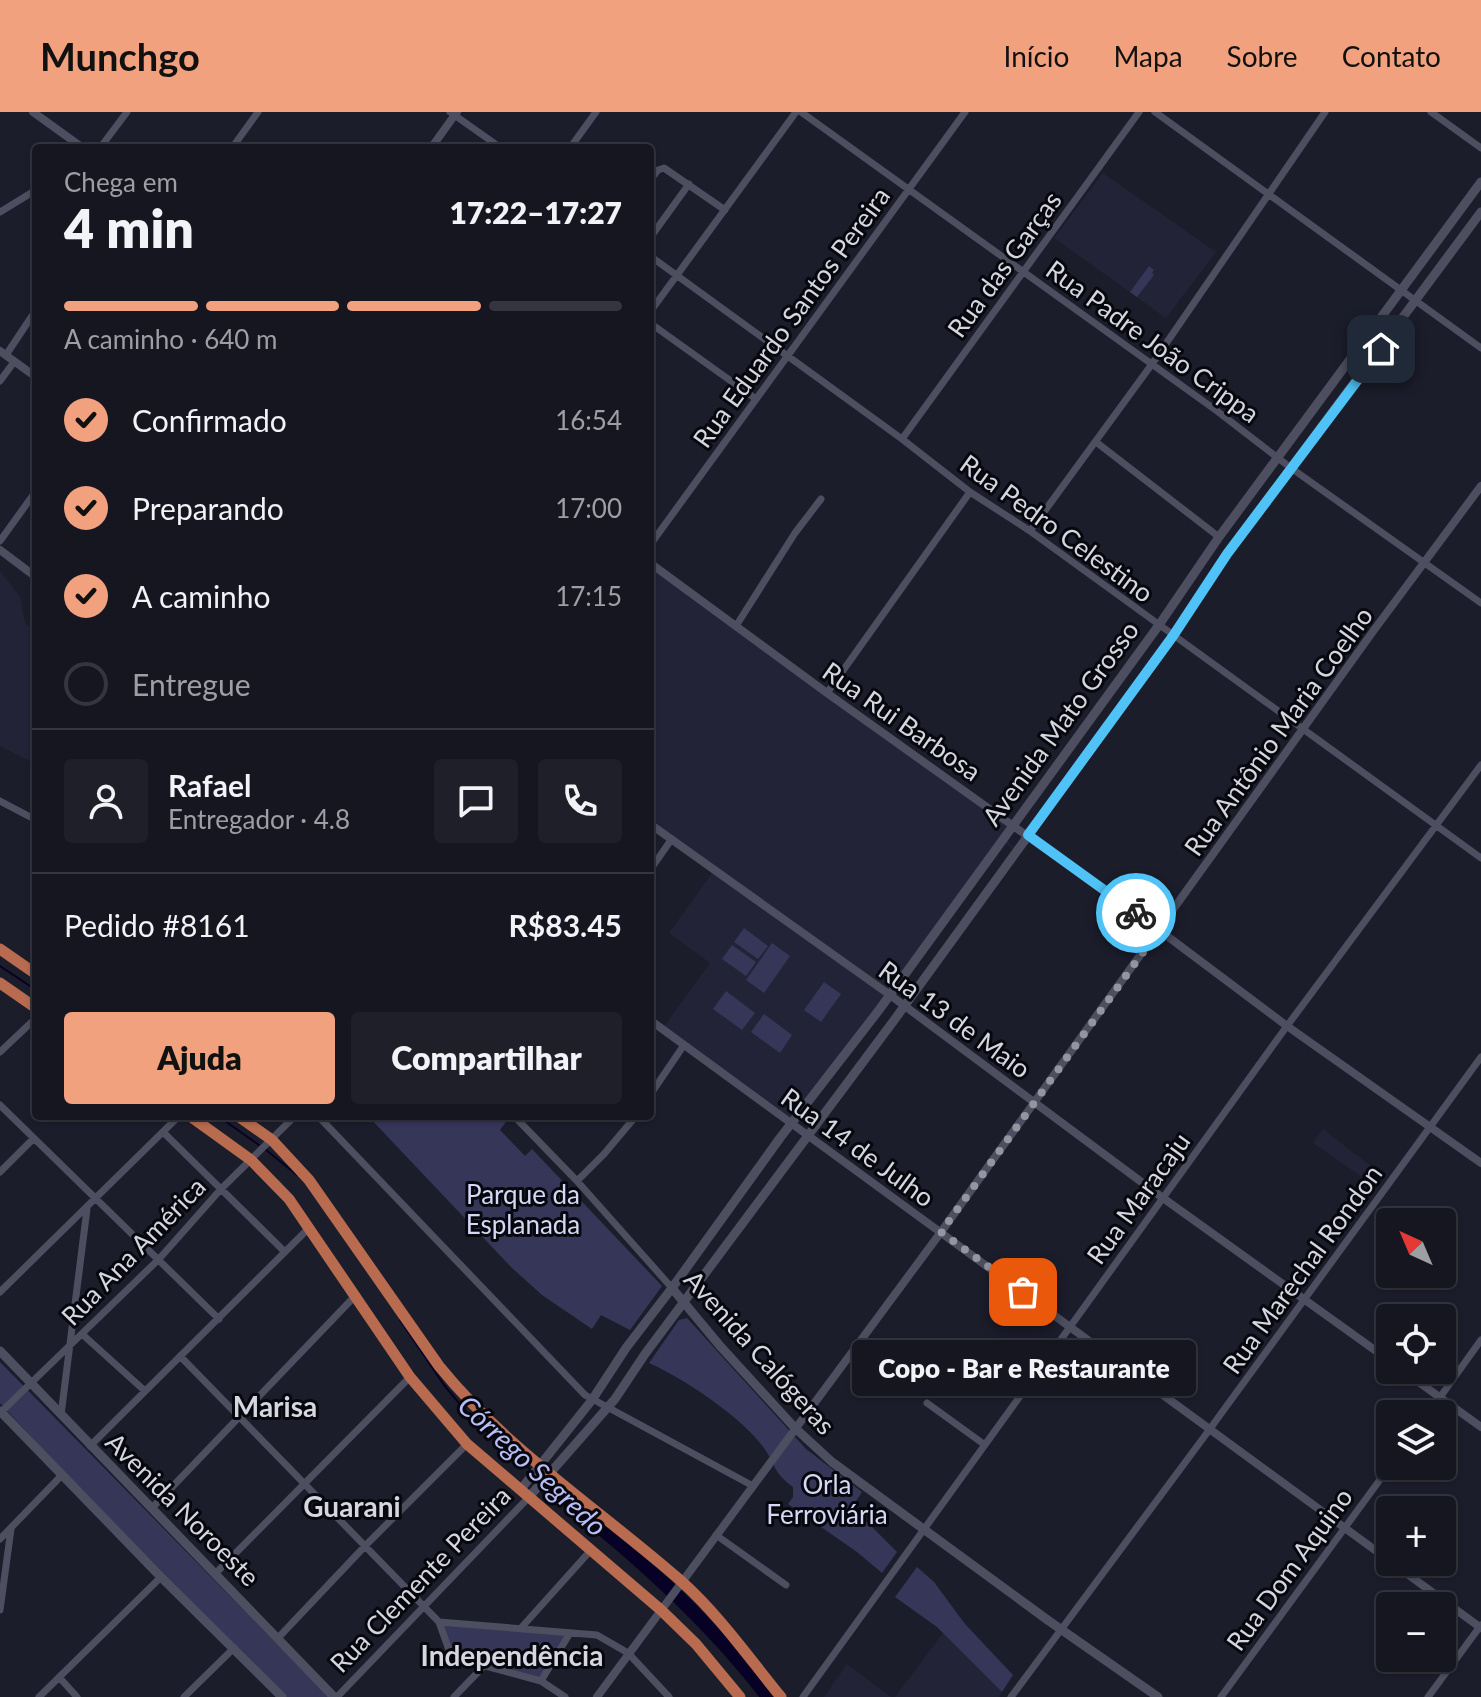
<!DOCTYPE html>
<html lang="pt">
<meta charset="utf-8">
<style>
body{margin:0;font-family:Lato,sans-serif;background:#1e1f29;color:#f1f3f6;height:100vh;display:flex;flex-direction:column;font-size:30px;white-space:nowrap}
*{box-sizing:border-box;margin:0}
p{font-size:26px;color:#9d9fa5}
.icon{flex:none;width:44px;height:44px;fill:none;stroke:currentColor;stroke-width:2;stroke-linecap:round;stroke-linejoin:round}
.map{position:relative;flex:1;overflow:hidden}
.sheet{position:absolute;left:32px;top:32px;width:622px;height:976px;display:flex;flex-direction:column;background:#151620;border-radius:8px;box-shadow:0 2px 6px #0004,0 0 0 2px #34353e}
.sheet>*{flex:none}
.needle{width:52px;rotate:316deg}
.tools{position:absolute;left:1376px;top:1096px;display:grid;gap:16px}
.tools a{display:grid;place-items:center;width:80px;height:80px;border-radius:8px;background:#151620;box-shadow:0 2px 6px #0004,0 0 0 2px #34353e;font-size:40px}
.pin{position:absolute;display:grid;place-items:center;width:68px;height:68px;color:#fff;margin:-34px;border-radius:16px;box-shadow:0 4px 12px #0006}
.courier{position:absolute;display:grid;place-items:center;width:80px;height:80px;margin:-40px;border:6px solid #4fc3f7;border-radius:50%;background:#fff;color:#222;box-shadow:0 2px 10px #0007}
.bubble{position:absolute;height:56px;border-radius:8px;background:#151620;box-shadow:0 2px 6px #0004,0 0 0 2px #34353e;font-size:26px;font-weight:800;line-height:56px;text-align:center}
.overview em{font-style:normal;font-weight:800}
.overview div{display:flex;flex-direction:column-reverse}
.overview{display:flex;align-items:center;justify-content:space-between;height:136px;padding:0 32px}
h1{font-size:52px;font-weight:800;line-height:60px}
.bar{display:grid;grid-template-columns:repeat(4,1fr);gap:12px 8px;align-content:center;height:96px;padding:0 32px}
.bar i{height:10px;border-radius:6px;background:#34353e}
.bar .selected{background:#f2a17e}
.bar p{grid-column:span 4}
.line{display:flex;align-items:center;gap:20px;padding:0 32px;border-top:2px solid #34353e}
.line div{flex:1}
.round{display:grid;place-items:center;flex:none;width:84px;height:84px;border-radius:8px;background:#1e1f29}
ol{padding:0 32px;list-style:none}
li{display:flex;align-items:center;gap:24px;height:88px}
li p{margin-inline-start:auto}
li .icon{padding:8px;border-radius:50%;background:#f2a17e;color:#111;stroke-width:4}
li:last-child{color:#9d9fa5}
li i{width:44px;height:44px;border:4px solid #34353e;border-radius:50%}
.cta{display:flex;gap:16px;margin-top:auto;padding:16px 32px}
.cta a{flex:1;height:92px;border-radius:8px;background:#f2a17e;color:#111;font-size:32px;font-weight:800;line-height:92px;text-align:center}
.cta a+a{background:#1e1f29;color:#f1f3f6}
header{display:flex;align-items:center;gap:48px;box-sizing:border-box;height:112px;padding:0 40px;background:#f2a17e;color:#111}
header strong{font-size:38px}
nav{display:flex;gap:44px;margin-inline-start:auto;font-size:28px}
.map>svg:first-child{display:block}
.built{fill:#222337}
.green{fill:#363758}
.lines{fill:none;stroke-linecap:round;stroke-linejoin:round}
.stream{stroke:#070225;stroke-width:2}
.river{stroke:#070225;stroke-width:14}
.minor{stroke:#4d4e5f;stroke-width:7}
.tertiary{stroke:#4d4e5f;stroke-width:8}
.secondary{stroke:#4d4e5f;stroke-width:9}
.primary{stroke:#b86b4e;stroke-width:11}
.done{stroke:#9495a1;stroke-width:8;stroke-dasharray:0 14.4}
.route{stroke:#4fc3f7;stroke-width:10}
.labels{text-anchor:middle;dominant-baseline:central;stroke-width:6;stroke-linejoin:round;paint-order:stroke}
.street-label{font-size:26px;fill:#d5d6e0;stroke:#07080e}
.park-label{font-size:26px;fill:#d5d7f5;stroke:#07080e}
.neighbourhood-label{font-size:28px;font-weight:bold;fill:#d5d6e0;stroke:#07080e}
.water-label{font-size:28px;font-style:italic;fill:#b9bdf7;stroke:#07080e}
</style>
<header>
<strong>Munchgo</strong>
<nav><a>Início</a><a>Mapa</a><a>Sobre</a><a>Contato</a></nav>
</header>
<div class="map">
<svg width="1481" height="1585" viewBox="0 0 1481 1585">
<rect width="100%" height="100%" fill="#1c1d2b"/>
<!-- built -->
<path class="built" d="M1103,61L1216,140L1166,206L1054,126Z
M650,451L1014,713L1005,726L1020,742L1003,729L791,1011L662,917L710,851L669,821L715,757L650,712Z
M0,459L20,485L25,511L36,520V652L0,634Z
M1323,1017L1373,1056L1365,1067L1313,1031Z
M943,1521L1002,1580L999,1585H895Z
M847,1552L891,1585H824Z"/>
<!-- green -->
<path class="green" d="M1149,154L1154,158L1152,161L1154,163L1137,185L1130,180Z
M744,816L768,834L758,847L734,830Z
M772,831L790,844L764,881L746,868Z
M732,833L756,850L746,864L722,847Z
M824,870L841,882L821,910L804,898Z
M726,879L755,901L742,918L713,897Z
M764,902L792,923L780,941L751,920Z
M368,1004H500L506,1010L500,1018L525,1044L532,1037L662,1174L630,1218L601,1203L592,1217L542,1183L511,1155Z
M687,1206L806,1337L862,1380L852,1395L897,1440L882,1461L857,1440L788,1392L793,1385V1375C772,1359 777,1355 764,1336C742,1305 683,1266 649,1251L679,1208Z
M0,1250L329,1585H286L63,1359L0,1291Z
M917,1455L934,1470L965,1512L1013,1563L1002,1580L937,1515L895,1485Z
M439,1510L570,1521L541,1569L483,1555L449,1538Z"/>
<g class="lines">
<!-- stream -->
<path class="stream" d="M0,854L36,878
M218,1004L259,1033
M265,1037L297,1063
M400,1208L444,1273L468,1302L532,1359"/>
<!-- river -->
<path class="river" d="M542,1368C624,1433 704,1501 768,1585"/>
<!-- minor -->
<path class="minor" d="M450,0L501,36
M801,0L1217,299L1291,356L1481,491
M1155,0L1481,236
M1431,0L1481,36
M100,36L127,0
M232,36L258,0
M570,36L596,0
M650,68L658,58L664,56L725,98
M0,100L36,78
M650,126L689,72
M650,144L902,327L970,380L1030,419L1481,746
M650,200L796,0
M650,211L756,287
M6,243L36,198
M0,269L14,250
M902,327L1139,0
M1096,330L1219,425
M1030,419L1152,252L1325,0
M0,429L36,379
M650,433L965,0
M736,514L795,421L821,387
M827,581L970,380
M0,689L36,708
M650,758L671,728
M0,940L36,906
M650,983L684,933
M0,993L219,1207
M318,1004L585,1283L753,1374
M514,1004L577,1069L672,1176
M163,1020L285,1140
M0,1060L33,1027
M577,1069L604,1042L636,1004
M0,1180L179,1004
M82,1222L145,1279
M180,1244L439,1510L597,1523L628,1541L669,1585
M927,1291L985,1333
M0,1301L159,1147L221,1077L295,1004
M1428,1302L1481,1228
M61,1303L87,1097
M90,1334L310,1115
M152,1396L355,1184
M716,1423L786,1473
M0,1427L62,1363
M216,1461L410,1265
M0,1498L11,1417
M439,1510L449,1538L463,1548L541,1569L565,1585
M521,1516L591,1438
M278,1526L366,1433L467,1332
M59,1565L77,1585
M541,1569L570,1521
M39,1585L161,1465
M184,1585L234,1536
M337,1585L529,1385
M454,1585L483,1555
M803,1585L1287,914L1481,653
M1011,1585L1204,1325L1481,945
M1221,1585L1390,1354
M1428,1585L1481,1513"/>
<!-- tertiary -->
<path class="tertiary" d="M33,0L83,36
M431,36L457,0
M0,239L36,265
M0,438L36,465
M650,451L827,581L1159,818L1287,914L1481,1051
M650,712L890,883L1163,1086L1390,1249
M650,908L1390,1449
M1402,1258L1481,1315
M1391,1450L1481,1516
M597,1585L941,1120L1374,518L1481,374"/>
<!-- secondary -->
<path class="secondary" d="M672,1176L721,1235L795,1316L832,1350L1049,1509L1158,1585
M0,1239L334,1585
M0,1299L161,1465L282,1585
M521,1377L592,1288L626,1236L672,1176L780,1026L879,898L1159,513L1219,425L1481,70
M529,1385L615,1287L645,1242L895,907L1173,524L1227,442L1481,100"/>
<!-- primary -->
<path class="primary" d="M0,837L36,862
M0,871L36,896
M190,1004L251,1048L289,1087L410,1265L467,1332L661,1498L696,1532L740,1585
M238,1004L272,1028L309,1068L439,1254C507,1338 600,1398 681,1469C719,1503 749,1546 781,1585"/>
</g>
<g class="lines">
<!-- done -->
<path class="done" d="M1023,1180L941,1120L1159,818L1136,801"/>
<!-- route -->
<path class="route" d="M1136,801L1028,723L1173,524L1227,442L1381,237"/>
</g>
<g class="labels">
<!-- street labels -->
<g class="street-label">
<text transform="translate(1004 152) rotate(-54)">Rua das Garças</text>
<text transform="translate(791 205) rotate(-54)">Rua Eduardo Santos Pereira</text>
<text transform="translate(1153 229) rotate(36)">Rua Padre João Crippa</text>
<text transform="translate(1057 416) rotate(36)">Rua Pedro Celestino</text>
<text transform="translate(902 609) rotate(35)">Rua Rui Barbosa</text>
<text transform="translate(1060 611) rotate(-54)">Avenida Mato Grosso</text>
<text transform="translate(1278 619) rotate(-54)">Rua Antônio Maria Coelho</text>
<text transform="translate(955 907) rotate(36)">Rua 13 de Maio</text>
<text transform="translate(858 1035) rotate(36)">Rua 14 de Julho</text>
<text transform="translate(1138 1086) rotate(-54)">Rua Maracaju</text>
<text transform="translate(133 1139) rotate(-46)">Rua Ana América</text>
<text transform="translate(1302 1157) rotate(-54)">Rua Marechal Rondon</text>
<text transform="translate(760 1240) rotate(48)">Avenida Calógeras</text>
<text transform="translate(183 1397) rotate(45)">Avenida Noroeste</text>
<text transform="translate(1289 1457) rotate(-54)">Rua Dom Aquino</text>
<text transform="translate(420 1467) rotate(-46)">Rua Clemente Pereira</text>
</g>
<!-- park labels -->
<g class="park-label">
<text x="523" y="1082">Parque da<tspan x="523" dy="30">Esplanada</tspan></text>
<text x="827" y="1372">Orla<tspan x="827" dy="30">Ferroviária</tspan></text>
</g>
<!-- neighbourhood labels -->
<g class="neighbourhood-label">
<text x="275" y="1294">Marisa</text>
<text x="352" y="1394">Guarani</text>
<text x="512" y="1543">Independência</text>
</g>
<!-- water labels -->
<g class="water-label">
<text transform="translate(533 1353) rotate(43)">Córrego Segredo</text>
</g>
</g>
</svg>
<div class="tools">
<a><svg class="needle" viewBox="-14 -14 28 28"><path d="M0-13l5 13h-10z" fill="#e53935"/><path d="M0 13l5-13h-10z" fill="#9d9fa5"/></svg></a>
<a><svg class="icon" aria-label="locate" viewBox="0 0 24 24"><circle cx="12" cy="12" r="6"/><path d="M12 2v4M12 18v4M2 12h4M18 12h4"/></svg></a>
<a><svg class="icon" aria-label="layers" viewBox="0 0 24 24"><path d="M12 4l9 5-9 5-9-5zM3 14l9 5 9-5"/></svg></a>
<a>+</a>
<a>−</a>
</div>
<div class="pin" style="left:1023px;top:1180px;background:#ea580c"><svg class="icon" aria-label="bag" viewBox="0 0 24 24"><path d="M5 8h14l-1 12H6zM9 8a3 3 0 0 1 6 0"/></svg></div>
<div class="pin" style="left:1381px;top:237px;background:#1f2937"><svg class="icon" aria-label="home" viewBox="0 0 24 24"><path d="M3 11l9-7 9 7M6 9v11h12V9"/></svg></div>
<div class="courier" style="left:1136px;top:801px"><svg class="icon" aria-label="bike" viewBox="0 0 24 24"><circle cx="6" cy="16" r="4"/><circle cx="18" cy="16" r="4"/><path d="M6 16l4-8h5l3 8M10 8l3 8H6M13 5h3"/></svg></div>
<div class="bubble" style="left:852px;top:1228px;width:344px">Copo - Bar e Restaurante</div>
<section class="sheet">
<div class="overview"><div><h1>4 min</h1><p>Chega em</p></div><em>17:22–17:27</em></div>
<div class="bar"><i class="selected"></i><i class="selected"></i><i class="selected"></i><i></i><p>A caminho · 640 m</p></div>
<ol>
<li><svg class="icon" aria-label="check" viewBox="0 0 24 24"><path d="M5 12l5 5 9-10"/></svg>Confirmado<p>16:54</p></li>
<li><svg class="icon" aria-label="check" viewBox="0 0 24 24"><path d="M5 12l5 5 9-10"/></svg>Preparando<p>17:00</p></li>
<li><svg class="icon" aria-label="check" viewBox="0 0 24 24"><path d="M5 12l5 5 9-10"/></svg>A caminho<p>17:15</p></li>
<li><i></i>Entregue</li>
</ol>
<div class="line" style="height:144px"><a class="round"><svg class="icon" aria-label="person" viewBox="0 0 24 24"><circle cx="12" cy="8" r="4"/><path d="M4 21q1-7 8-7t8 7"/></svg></a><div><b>Rafael</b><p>Entregador · 4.8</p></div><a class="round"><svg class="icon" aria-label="chat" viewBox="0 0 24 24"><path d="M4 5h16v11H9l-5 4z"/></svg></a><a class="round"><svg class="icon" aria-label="phone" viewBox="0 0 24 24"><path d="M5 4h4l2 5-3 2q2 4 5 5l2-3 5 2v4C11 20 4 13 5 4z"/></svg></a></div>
<div class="line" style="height:104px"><div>Pedido #8161</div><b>R$83.45</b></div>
<div class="cta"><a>Ajuda</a><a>Compartilhar</a></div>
</section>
</div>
